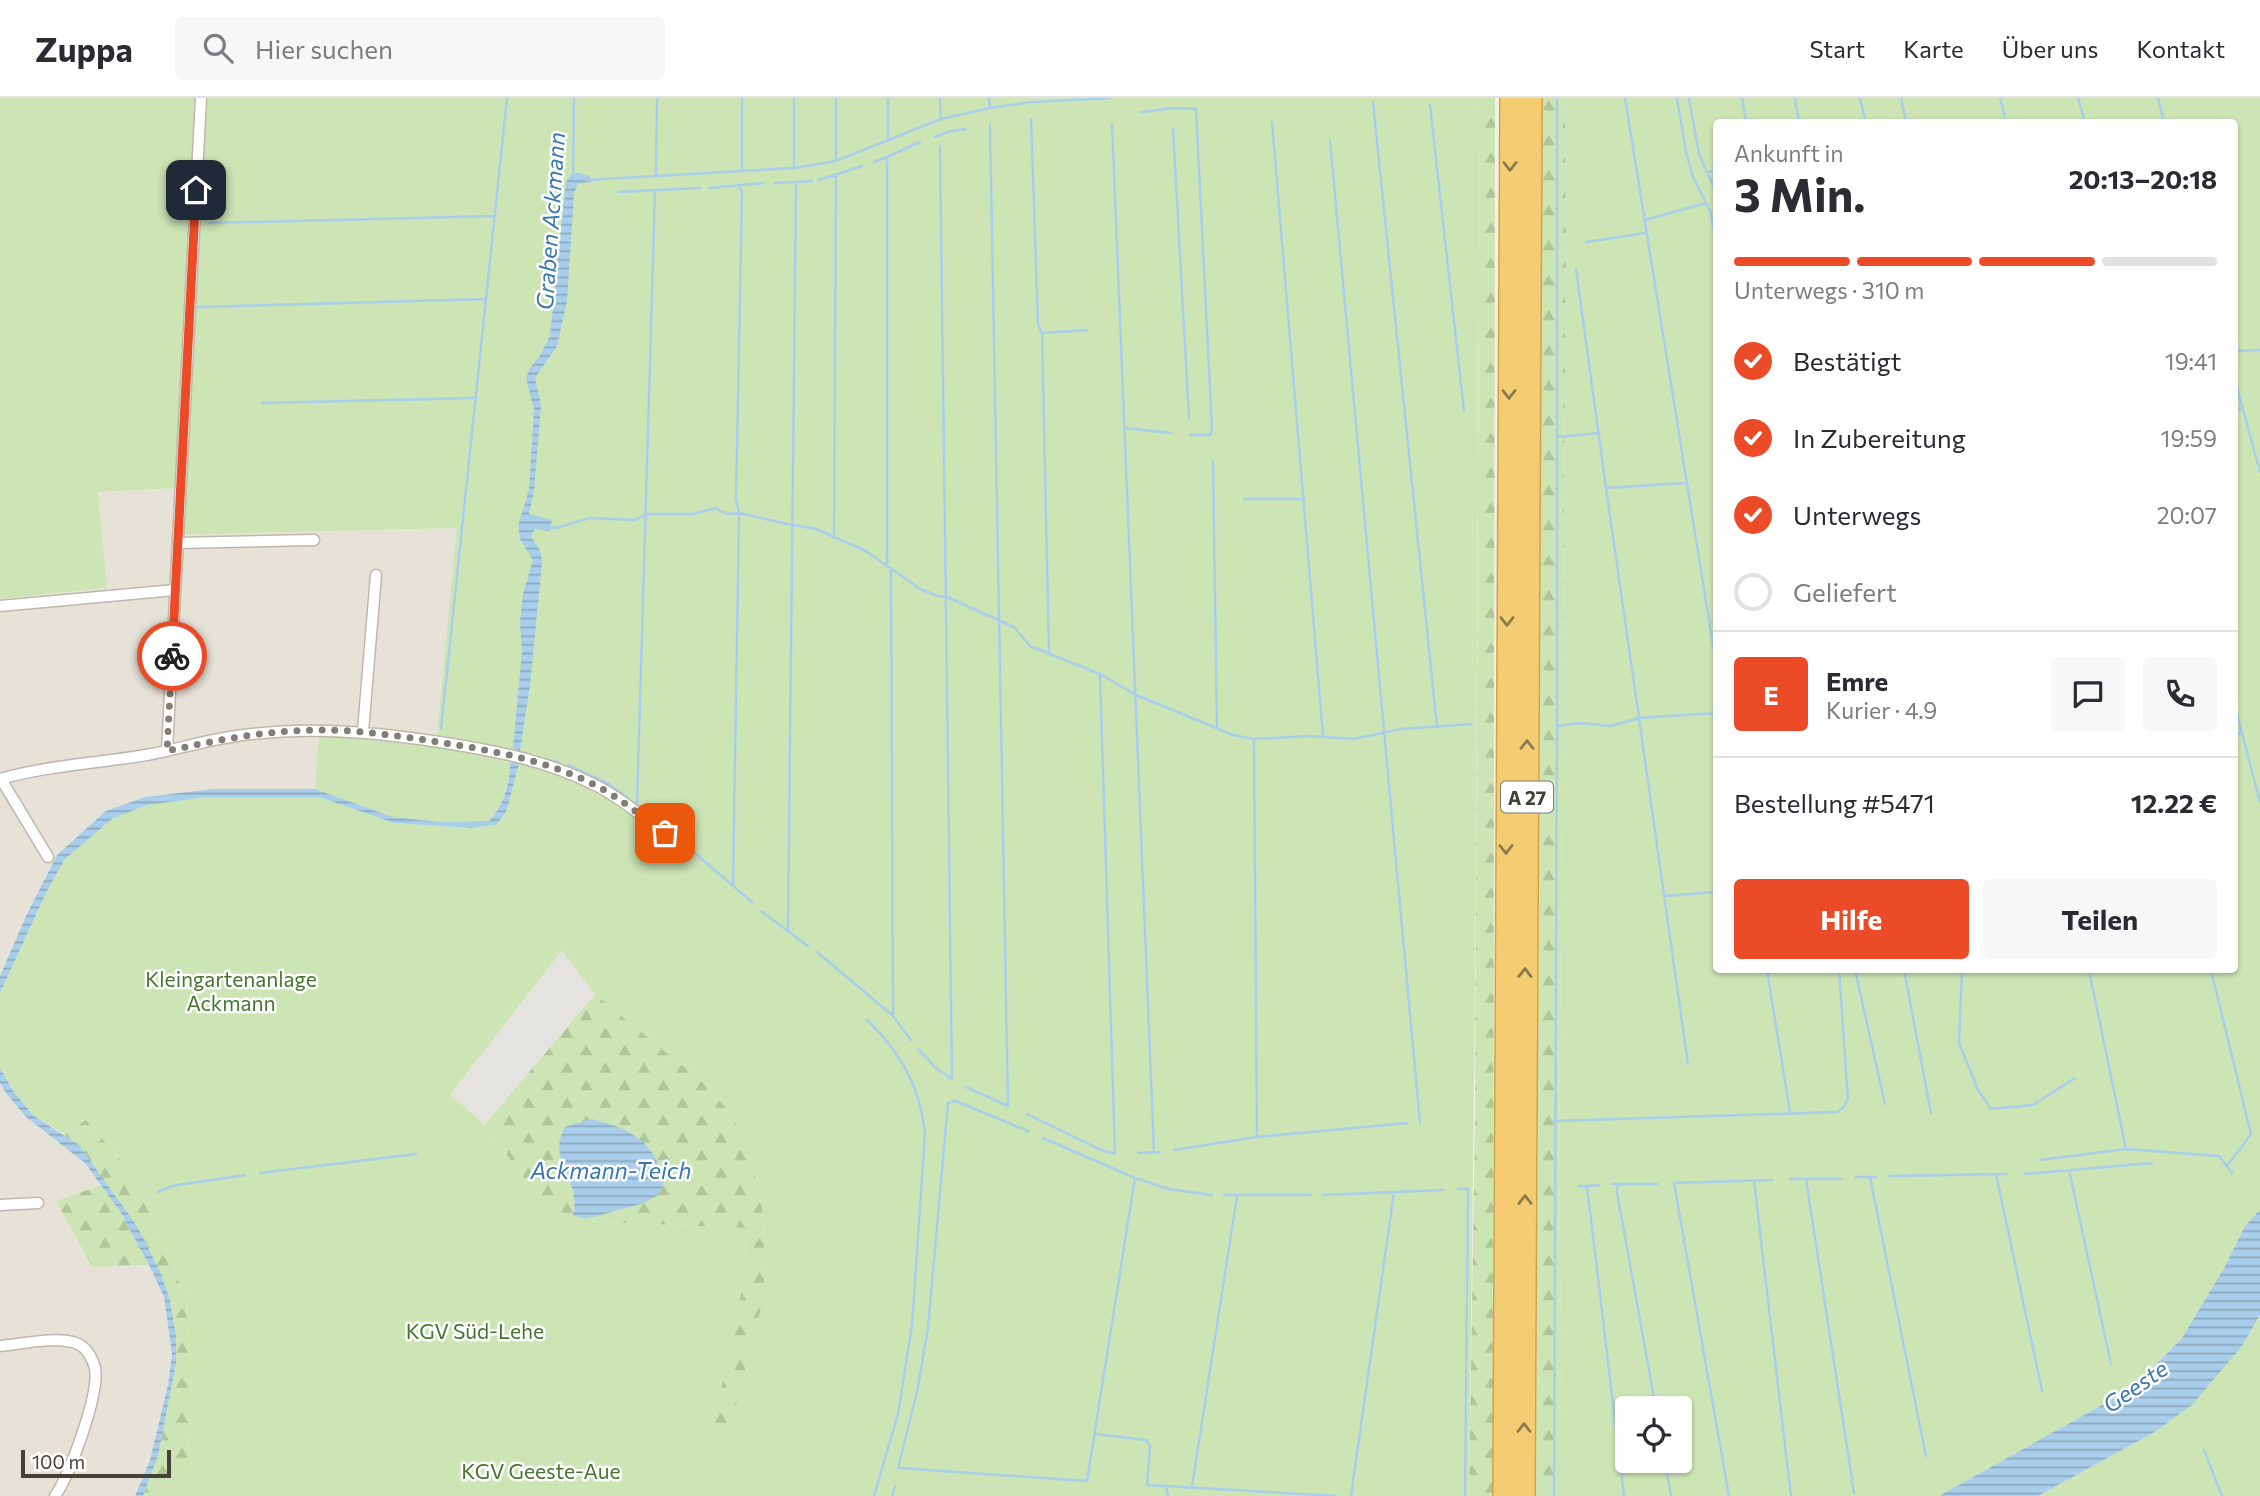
<!DOCTYPE html>
<html lang="de">
<meta charset="utf-8">
<style>
body{margin:0;font-family:Commissioner,sans-serif;background:#f7f7f7;color:#2b2b33;height:100vh;display:flex;flex-direction:column;font-size:26px;white-space:nowrap}
*{box-sizing:border-box;margin:0}
p{font-size:23px;color:#7c7c81}
.icon{flex:none;width:38px;height:38px;fill:none;stroke:currentColor;stroke-width:2;stroke-linecap:round;stroke-linejoin:round}
.map{position:relative;flex:1;overflow:hidden}
.panel{position:absolute;left:1713px;top:21px;width:525px;height:854px;display:flex;flex-direction:column;background:#fff;border-radius:7px;box-shadow:0 2px 5px #0004}
.panel>*{flex:none}
.buttons{position:absolute;left:1615px;top:1298px;display:grid;gap:14px}
.buttons a{display:grid;place-items:center;width:77px;height:77px;border-radius:7px;background:#fff;box-shadow:0 2px 5px #0004;font-size:35px}
.scale{position:absolute;left:21px;bottom:18px;width:150px;box-sizing:border-box;padding-left:7px;border:4px solid #464137;border-top:0;font-size:19px;line-height:24px;white-space:nowrap;color:#464137;-webkit-text-stroke:5px #fff;paint-order:stroke}
.pin{position:absolute;display:grid;place-items:center;width:60px;height:60px;color:#fff;margin:-30px;border-radius:14px;box-shadow:0 4px 10px #0006}
.courier{position:absolute;display:grid;place-items:center;width:70px;height:70px;margin:-35px;border:5px solid #eb4b27;border-radius:50%;background:#fff;color:#222;box-shadow:0 2px 9px #0007}
.overview em{font-style:normal;font-weight:700}
.overview div{display:flex;flex-direction:column-reverse}
.overview{display:flex;align-items:center;justify-content:space-between;height:119px;padding:0 21px}
h1{font-size:46px;font-weight:700;line-height:52px}
.bar{display:grid;grid-template-columns:repeat(4,1fr);gap:10px 7px;align-content:center;height:84px;padding:0 21px}
.bar i{height:9px;border-radius:5px;background:#e1e1e2}
.bar .selected{background:#eb4b27}
.bar p{grid-column:span 4}
.line{display:flex;align-items:center;gap:18px;padding:0 21px;border-top:2px solid #e1e1e2}
.line div{flex:1}
.round{display:grid;place-items:center;flex:none;width:74px;height:74px;border-radius:7px;background:#f7f7f7}
ol{padding:0 21px;list-style:none}
li{display:flex;align-items:center;gap:21px;height:77px}
li p{margin-inline-start:auto}
li .icon{padding:7px;border-radius:50%;background:#eb4b27;color:#fff;stroke-width:4}
li:last-child{color:#7c7c81}
li i{width:38px;height:38px;border:4px solid #e1e1e2;border-radius:50%}
.primary-button{display:flex;gap:14px;margin-top:auto;padding:14px 21px}
.primary-button a{flex:1;height:80px;border-radius:7px;background:#eb4b27;color:#fff;font-size:28px;font-weight:700;line-height:80px;text-align:center}
.primary-button a+a{background:#f7f7f7;color:#2b2b33}
header{display:flex;align-items:center;gap:42px;box-sizing:border-box;height:98px;padding:0 35px;background:#fff;border-bottom:2px solid #e1e1e2}
header strong{font-size:33px}
nav{display:flex;gap:38px;margin-inline-start:auto;font-size:24px}
.search{width:490px;height:63px;background:#f7f7f7;display:flex;align-items:center;gap:18px;box-sizing:border-box;padding:0 24px;border-radius:7px;color:#7c7c81;font-size:26px}
.map>svg:first-child{display:block}
.residential{fill:#e7e2d7}
.green{fill:#cde4b4;fill-rule:evenodd}
.forest{fill:url(#forest-firs)}
.parking{fill:#e5e3e0}
.water{fill:url(#water-rules)}
.lines{fill:none;stroke-linecap:round;stroke-linejoin:round}
.stream{stroke:#a9ceeb;stroke-width:2.5}
.street-casing{stroke:#beb8ac;stroke-width:13}
.highway-casing{stroke:#d3a243;stroke-width:24}
.street{stroke:#fff;stroke-width:10}
.highway{stroke:#f4cd73;stroke-width:21}
.oneway{stroke:#8c794f}
.done{stroke:#837e75;stroke-width:7;stroke-dasharray:0 12.6}
.route{stroke:#eb4b27;stroke-width:9}
.labels{text-anchor:middle;dominant-baseline:central;stroke-width:5;stroke-linejoin:round;paint-order:stroke}
.shield{fill:#fff;stroke:#7e7a73;stroke-width:2}
.shield-label{font-size:19px;font-weight:bold;fill:#464137}
.park-label{font-size:21px;fill:#47742e;stroke:#fff}
.water-label{font-size:23px;font-style:italic;fill:#3877ab;stroke:#fff}
</style>
<header>
<strong>Zuppa</strong>
<div class="search"><svg class="icon" aria-label="search" viewBox="0 0 24 24"><circle cx="10" cy="10" r="6"/><path d="M15 15l6 6"/></svg>Hier suchen</div>
<nav><a>Start</a><a>Karte</a><a>Über uns</a><a>Kontakt</a></nav>
</header>
<div class="map">
<svg width="2260" height="1398" viewBox="0 0 2260 1398">
<defs>
<pattern id="forest-firs" width="22" height="20" patternUnits="userSpaceOnUse" patternTransform="scale(1.75)"><rect width="22" height="20" fill="#cde4b4"/><path d="M5 1l3.5 6h-7zM16 11l3.5 6h-7z" fill="#b1c59b"/></pattern>
<pattern id="water-rules" width="6" height="5" patternUnits="userSpaceOnUse" patternTransform="scale(1.75)"><rect width="6" height="5" fill="#a9ceeb"/><path d="M0 2.5h6" fill="none" stroke="#8ba9bf"/></pattern>
</defs>
<rect width="100%" height="100%" fill="#f3f0e8"/>
<!-- residential -->
<path class="residential" d="M179,390L175,437L458,430L436,646L319,634L315,691H212L145,699L57,757L26,818L0,878V501L106,490L97,394Z
M0,985L6,995L85,1065L101,1087L57,1103L91,1169L149,1167L164,1199L172,1256L168,1288L150,1362L135,1398H0Z"/>
<!-- green -->
<path class="green" d="M0,0H1480L1475,908L1469,1398H170L188,1359L191,1299L186,1201L155,1125L124,1066L86,1022L64,1036L33,1017L14,994L0,970V895L47,793L65,761L112,721L147,707L208,699L263,698L319,699L394,725L472,730L496,727L506,714L519,662L509,677L502,707L489,723L442,724L393,719L315,691L319,634L436,646L457,430L175,437L179,390L98,394L107,490L0,501ZM561,854L595,896L701,983L761,1094L766,1170L746,1173L745,1130L556,1122L484,1027L451,996Z
M1565,0H2260V1112L2245,1128L2224,1170L2182,1240L2134,1289L1939,1398H1563L1559,1081L1566,146ZM1717,24H2235V872H1717ZM1628,1311H1680V1363H1628Z
M2260,1217V1398H2038L2153,1335L2242,1248Z"/>
<!-- forest -->
<path class="forest" d="M1480,0H1495L1493,1398H1469L1475,1018Z
M1542,0H1565L1566,146L1559,1081L1563,1398H1536Z
M595,896L701,983L732,1016L761,1094L766,1170L761,1210L728,1337L710,1344L746,1173L745,1130L556,1122L484,1027Z
M86,1022L124,1066L155,1125L186,1201L191,1299L188,1359L170,1398H143L158,1358L176,1266V1238L170,1202L160,1173L137,1128L64,1036Z
M101,1087L121,1115L149,1167L92,1169L56,1103Z"/>
<!-- parking -->
<path class="parking" d="M562,853L595,896L484,1027L451,996Z"/>
<!-- water -->
<path class="water" d="M577,75L590,78V84L578,86L574,95L567,203L557,248L535,280L541,307L534,393L529,416L552,422L549,433L535,431L531,438L541,454L542,465L530,587L520,653L513,650L522,554L520,524L523,496L533,462L520,441L518,428L529,392L534,312L526,280L530,270L539,259L550,238L566,84L571,77Z
M511,659L520,662L506,714L496,727L472,730L394,725L319,699H208L147,707L112,721L65,761L47,793L0,895V878L26,818L57,757L106,713L145,699L212,691H315L393,719L442,724L489,723C506,705 509,684 511,659Z
M0,970L14,994L33,1017L79,1047L137,1128L160,1173L170,1202L176,1238V1266L158,1358L143,1398H135L150,1362L168,1287L172,1256L164,1199L149,1167L121,1115L85,1065L25,1018L6,995L0,985Z
M592,1021C630,1031 655,1043 664,1084L657,1098L641,1106L585,1121L573,1117C582,1080 546,1064 565,1029Z
M2260,1112V1217L2242,1248L2192,1307L2153,1335L2038,1398H1939L2134,1289L2182,1240L2224,1170L2245,1128Z"/>
<g class="lines">
<!-- stream -->
<path class="stream" d="M836,0V63
M888,0V42
M940,0L941,21
M989,0L990,10
M1625,0L1717,572
M1677,0L1686,54L1693,79L1711,115L1717,151
M1689,0L1699,56L1717,96
M1742,0L1746,24
M1795,0L1799,24
M1860,0L1866,24
M1901,0L1906,24
M2000,0L2006,24
M2078,0L2085,24
M2158,0L2164,24
M1373,4L1437,629
M1430,7L1464,313
M1142,14L1173,10L1196,11L1212,331L1210,337H1190
M1031,21L1038,227L1042,235L1049,555
M1272,24L1323,638
M1112,26L1154,1054
M1173,31L1189,320
M935,39L950,33L966,31
M1330,43L1420,1025
M940,48L952,981
M887,59L920,44
M874,64L887,59V469
M794,70V0
M742,73V0
M1706,74L1717,73
M573,77L574,0
M656,77L657,0
M587,82L794,70L836,63L941,21L990,10L1032,4L1110,0
M819,82L862,68
M796,84L812,83
M774,85L796,84L788,833
M709,90L763,85
M619,94L700,90
M1645,122L1706,105
M209,125L495,118
M1586,144L1645,135
M1576,171L1606,390
M198,209L485,201
M1042,235L1087,232
M2235,253L2260,252
M2235,282L2260,374
M262,305L474,300
M2235,312L2242,310
M1124,330L1171,335
M1557,339L1599,335
M1213,363L1217,629
M1244,401H1304
M547,429L556,430L590,420L635,422L647,416H693L715,410L727,416L739,415L787,426L816,431L866,453L920,491L938,498L947,499L1014,529L1030,548L1100,576L1134,596L1233,637L1254,641L1310,638L1354,641L1401,631L1471,626
M834,440L836,76
M891,472L893,918L911,942
M2235,608L2260,704
M1557,628L1580,625L1611,628L1639,620L1606,390L1686,385
M441,631L507,0
M2235,637L2242,635
M1254,641L1257,1039
M547,662L558,664
M568,667L609,686L647,715
M637,706L655,94
M669,733L752,804
M733,786L739,415L736,401L742,93L739,88
M1664,798L1717,794
M761,813L808,848
M817,854L892,917
M1767,872L1790,1014
M1855,872L1885,1006
M1904,872L1931,1015
M1962,872L1959,945L1978,992L1991,1011L2033,1007L2075,980
M2089,872L2126,1051
M2211,872L2251,1036L2227,1068
M867,922C900,953 921,990 925,1036L912,1227L898,1316L874,1398
M918,951L937,971L952,981
M1688,966L1639,620L1717,615
M966,989L1008,1008L990,26
M1027,1016L1101,1052L1115,1056L1100,576
M1554,1023L1837,1014L1844,1009L1848,1001L1839,872
M1028,1033L956,1003L948,1005L928,1230L918,1289L898,1370L1087,1383L1135,1080
M1043,1040L1135,1080L1168,1091L1212,1097
M1174,1052L1257,1039L1407,1025
M1138,1055L1160,1054
M2040,1062L2126,1051L2219,1058L2232,1075
M2069,1072L2111,1266
M260,1075L416,1056
M1996,1076L2042,1293
M2025,1076L2152,1065
M1889,1078L2007,1076
M1856,1079H1876
M1870,1079L1926,1358
M1790,1081H1806L1854,1395
M1806,1081H1841
M1754,1083L1791,1398
M1612,1086H1657
M1618,1086L1617,1094L1656,1311
M1579,1088H1587L1624,1398
M1587,1088L1599,1087
M1458,1091H1468L1465,1398
M158,1094L172,1088L245,1077
M1224,1097H1311
M1323,1097L1443,1092
M1096,1336L1146,1342L1150,1348L1147,1387L1336,1398
M2204,1352L2222,1398
M1665,1363L1671,1398
M1166,1388L1168,1398
M1192,1389L1237,1098
M892,1398L895,1388
M1351,1398L1394,1094
M1554,1398L1557,628V0
M1729,1398L1674,1085L1772,1082"/>
<!-- street casing -->
<g class="street-casing">
<path id="street" d="M179,445L314,442
M0,508L175,492
M363,633L376,477
M167,653L201,0
M0,681C50,667 101,665 152,656C178,651 204,643 230,639C305,627 378,634 452,646C501,654 550,664 595,687C620,699 642,719 665,735
M1,681L48,759
M0,1107L38,1105
M0,1248C21,1246 57,1238 76,1245C86,1249 92,1259 95,1270C100,1295 70,1376 55,1398"/>
</g>
<!-- highway casing -->
<g class="highway-casing">
<path id="highway" d="M1504,1398L1511,0
M1524,1398L1531,0"/>
</g>
<!-- street -->
<use href="#street" class="street"/>
<!-- highway -->
<use href="#highway" class="highway"/>
</g>
<!-- one-way arrows -->
<defs><path id="oneway-chevron" d="M-2-3.5L2.5 0L-2 3.5" fill="none" stroke-width="1.6" stroke-linecap="round" stroke-linejoin="round" transform="scale(1.75)"/></defs>
<g class="oneway">
<use href="#oneway-chevron" transform="translate(1510 68) rotate(90)"/>
<use href="#oneway-chevron" transform="translate(1509 296) rotate(90)"/>
<use href="#oneway-chevron" transform="translate(1507 523) rotate(90)"/>
<use href="#oneway-chevron" transform="translate(1527 647) rotate(-90)"/>
<use href="#oneway-chevron" transform="translate(1506 751) rotate(90)"/>
<use href="#oneway-chevron" transform="translate(1525 875) rotate(-89)"/>
<use href="#oneway-chevron" transform="translate(1525 1102) rotate(-90)"/>
<use href="#oneway-chevron" transform="translate(1524 1330) rotate(-90)"/>
</g>
<g class="lines">
<!-- done -->
<path class="done" d="M172,558L167,653C217,642 268,632 320,632C366,632 412,640 457,647C505,655 552,665 595,687C619,699 642,719 665,735"/>
<!-- route -->
<path class="route" d="M172,558L196,92"/>
</g>
<g class="labels">
<!-- shield labels -->
<rect class="shield" x="1501" y="683.5" width="52" height="31" rx="5"/>
<g class="shield-label">
<text x="1527" y="699">A 27</text>
</g>
<!-- park labels -->
<g class="park-label">
<text x="231" y="880">Kleingartenanlage<tspan x="231" dy="24">Ackmann</tspan></text>
<text x="475" y="1232">KGV Süd-Lehe</text>
<text x="541" y="1372">KGV Geeste-Aue</text>
</g>
<!-- water labels -->
<g class="water-label">
<text transform="translate(550 123) rotate(-86)">Graben Ackmann</text>
<text x="611" y="1072">Ackmann-Teich</text>
<text transform="translate(2135 1288) rotate(-35)">Geeste</text>
</g>
</g>
</svg>
<div class="buttons">
<a><svg class="icon" aria-label="locate" viewBox="0 0 24 24"><circle cx="12" cy="12" r="6"/><path d="M12 2v4M12 18v4M2 12h4M18 12h4"/></svg></a>
</div>
<div class="scale">100 m</div>
<div class="pin" style="left:665px;top:735px;background:#ea580c"><svg class="icon" aria-label="bag" viewBox="0 0 24 24"><path d="M5 8h14l-1 12H6zM9 8a3 3 0 0 1 6 0"/></svg></div>
<div class="pin" style="left:196px;top:92px;background:#1f2937"><svg class="icon" aria-label="home" viewBox="0 0 24 24"><path d="M3 11l9-7 9 7M6 9v11h12V9"/></svg></div>
<div class="courier" style="left:172px;top:558px"><svg class="icon" aria-label="bike" viewBox="0 0 24 24"><circle cx="6" cy="16" r="4"/><circle cx="18" cy="16" r="4"/><path d="M6 16l4-8h5l3 8M10 8l3 8H6M13 5h3"/></svg></div>
<section class="panel">
<div class="overview"><div><h1>3 Min.</h1><p>Ankunft in</p></div><em>20:13–20:18</em></div>
<div class="bar"><i class="selected"></i><i class="selected"></i><i class="selected"></i><i></i><p>Unterwegs · 310 m</p></div>
<ol>
<li><svg class="icon" aria-label="check" viewBox="0 0 24 24"><path d="M5 12l5 5 9-10"/></svg>Bestätigt<p>19:41</p></li>
<li><svg class="icon" aria-label="check" viewBox="0 0 24 24"><path d="M5 12l5 5 9-10"/></svg>In Zubereitung<p>19:59</p></li>
<li><svg class="icon" aria-label="check" viewBox="0 0 24 24"><path d="M5 12l5 5 9-10"/></svg>Unterwegs<p>20:07</p></li>
<li><i></i>Geliefert</li>
</ol>
<div class="line" style="height:126px"><b class="round" style="background:#eb4b27;color:#fff">E</b><div><b>Emre</b><p>Kurier · 4.9</p></div><a class="round"><svg class="icon" aria-label="chat" viewBox="0 0 24 24"><path d="M4 5h16v11H9l-5 4z"/></svg></a><a class="round"><svg class="icon" aria-label="phone" viewBox="0 0 24 24"><path d="M5 4h4l2 5-3 2q2 4 5 5l2-3 5 2v4C11 20 4 13 5 4z"/></svg></a></div>
<div class="line" style="height:91px"><div>Bestellung #5471</div><b>12.22 €</b></div>
<div class="primary-button"><a>Hilfe</a><a>Teilen</a></div>
</section>
</div>
